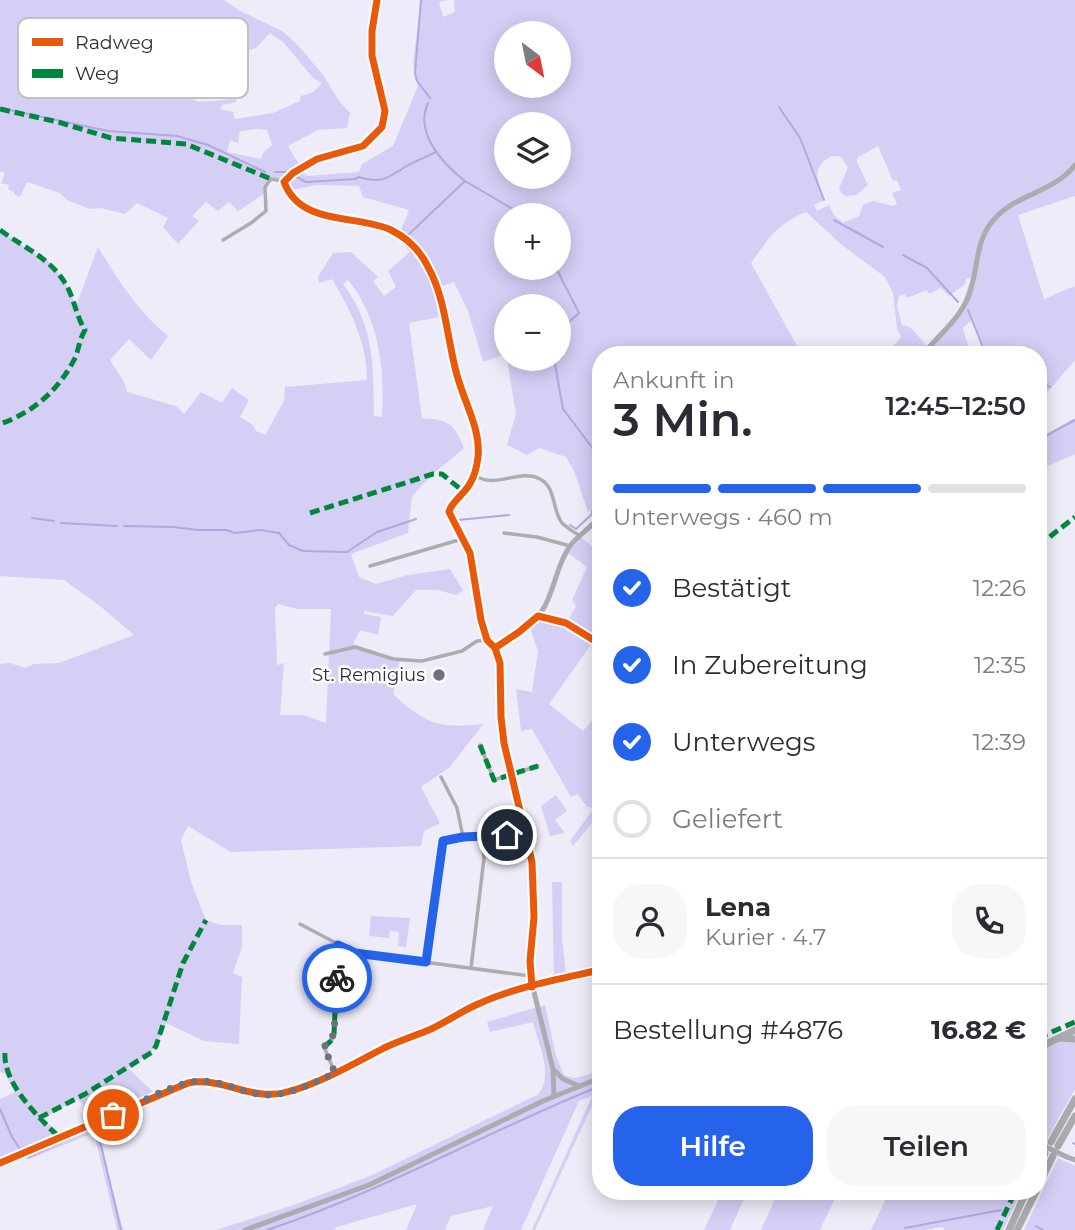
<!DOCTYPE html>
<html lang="de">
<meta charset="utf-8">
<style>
body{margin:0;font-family:Montserrat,sans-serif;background:#f7f7f7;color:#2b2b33;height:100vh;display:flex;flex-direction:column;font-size:26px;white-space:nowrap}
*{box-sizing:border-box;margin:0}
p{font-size:23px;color:#7c7c81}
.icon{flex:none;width:38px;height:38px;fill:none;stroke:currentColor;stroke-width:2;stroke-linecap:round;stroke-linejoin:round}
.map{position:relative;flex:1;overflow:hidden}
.details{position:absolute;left:592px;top:346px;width:455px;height:854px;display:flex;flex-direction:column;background:#fff;border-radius:28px;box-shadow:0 4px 18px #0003}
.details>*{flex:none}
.needle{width:46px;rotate:148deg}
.tools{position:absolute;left:494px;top:21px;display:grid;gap:14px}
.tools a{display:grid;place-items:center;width:77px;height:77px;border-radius:50%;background:#fff;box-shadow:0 4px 18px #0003;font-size:35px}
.pin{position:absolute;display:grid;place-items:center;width:60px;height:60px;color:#fff;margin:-30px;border:4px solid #fff;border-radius:50%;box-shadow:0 2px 7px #0007}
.courier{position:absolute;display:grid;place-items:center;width:70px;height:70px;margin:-35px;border:5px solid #2563eb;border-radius:50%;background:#fff;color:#222;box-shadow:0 2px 9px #0007}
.headline em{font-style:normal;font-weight:600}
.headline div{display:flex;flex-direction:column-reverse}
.headline{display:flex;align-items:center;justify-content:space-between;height:119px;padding:0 21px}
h1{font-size:46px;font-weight:600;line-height:52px}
.bar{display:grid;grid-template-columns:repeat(4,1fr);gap:10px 7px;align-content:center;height:84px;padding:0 21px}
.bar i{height:9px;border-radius:5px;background:#e1e1e2}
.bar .current{background:#2563eb}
.bar p{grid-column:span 4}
.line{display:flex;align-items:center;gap:18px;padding:0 21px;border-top:2px solid #e1e1e2}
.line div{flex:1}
.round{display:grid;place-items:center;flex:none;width:74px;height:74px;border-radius:28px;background:#f7f7f7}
ol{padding:0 21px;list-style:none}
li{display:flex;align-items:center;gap:21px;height:77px}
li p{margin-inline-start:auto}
li .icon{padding:7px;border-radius:50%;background:#2563eb;color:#fff;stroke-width:4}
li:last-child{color:#7c7c81}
li i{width:38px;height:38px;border:4px solid #e1e1e2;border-radius:50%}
.cta{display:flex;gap:14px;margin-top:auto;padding:14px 21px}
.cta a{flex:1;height:80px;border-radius:28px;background:#2563eb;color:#fff;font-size:28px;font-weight:600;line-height:80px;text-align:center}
.cta a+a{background:#f7f7f7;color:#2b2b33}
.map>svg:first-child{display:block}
.green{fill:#d5cff6;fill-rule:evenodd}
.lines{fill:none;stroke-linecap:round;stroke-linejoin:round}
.stream{stroke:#b2a7df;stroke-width:2}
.street{stroke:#acadae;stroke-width:3.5}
.secondary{stroke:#abacaf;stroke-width:5}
.highway{stroke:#aaabaf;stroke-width:7}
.secondary-bridge{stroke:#abacaf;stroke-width:5}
.quiet{stroke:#00873e;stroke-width:5;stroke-dasharray:10 5;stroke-linecap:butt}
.cycleway-casing{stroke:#fff;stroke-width:11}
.cycleway{stroke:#e8590c;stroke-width:7}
.done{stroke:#72707c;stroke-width:7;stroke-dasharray:0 12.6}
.route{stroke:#2563eb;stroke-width:9}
.poi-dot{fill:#72707c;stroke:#fff;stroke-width:2.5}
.labels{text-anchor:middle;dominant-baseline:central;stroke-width:5;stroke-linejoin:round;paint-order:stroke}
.poi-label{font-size:18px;fill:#2f2d39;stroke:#fff;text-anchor:end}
.key{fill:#fff;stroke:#c1c0c4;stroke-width:2}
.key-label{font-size:19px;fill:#2f2d39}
</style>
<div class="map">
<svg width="1075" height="1230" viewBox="0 0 1075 1230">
<rect width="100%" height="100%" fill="#edecf8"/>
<!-- green -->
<path class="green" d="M0,0H224L240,11L282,31L295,42L324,76L339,101L350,113L347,128L318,130L288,146L300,166L297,169L308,176L359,172L362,164L393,146L418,86L413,64L421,0H447L439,2L443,17L455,12L454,0H1075V196L1018,215L1044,299L1075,286V360L1038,403V355H985L973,319L963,328L970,353L977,355H935L930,350L926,355H885L901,337L897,329L893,293L885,277L842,245L806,212C777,224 769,238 751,263L802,355H600V505L588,512L574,471L566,457L539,448L527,455L507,445L516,414L507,359H558V306H506V354L483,362L468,311L454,282L437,288L444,316L409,323L422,418C448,420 454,423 464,448L433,474L412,496L408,533L351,554L359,577L376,584L408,575L450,569L463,590L457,595L437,590H416L393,616L364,611V614L381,617L378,635L360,630L353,644L400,659L393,694C426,724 438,729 483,724L450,767L421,787L440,823L424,831L421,846L231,852L188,826L181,840L191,882L206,920L221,925H242V947L233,973L242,977L239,1044L204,1041L166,1023C156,1052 153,1052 128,1068L155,1094L196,1077L197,1084L170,1093L96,1126L123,1230H117L95,1137L91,1134L29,1159L21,1158L0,1167V1099L15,1092L5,1074L0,1072V664L10,663L25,668L34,664L59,663L134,635L100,606L64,580L0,576V230L27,249L46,259L54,267L67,285L76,306L98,247C118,280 138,312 168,336L151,360L129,339L110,360C117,372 124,378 127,392L176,406L184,414L201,392L222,403L232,388L249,400L240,417L253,425L256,431L265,435L284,401L285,387L367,380C367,342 351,311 332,279L319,283L318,277L333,253L351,252L378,277L373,281L384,296L396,287L388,271L415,247L399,235L409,210L363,197L359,186L316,185L287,191L284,182L273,178L267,183L265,193L238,211L229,202L218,211L206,202L192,216L199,221L178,244L163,227L168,218L137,203L125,214L101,208L90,209L67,200L60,193L27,182L20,197L14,194V192L8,189L9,185L1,183L5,173L0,171ZM270,33L284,43L314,79L322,83L313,92L301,96L300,101L273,113L235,119L233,112L220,109L222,105L236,102V99L199,102L187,97L182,84V67L256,48ZM506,33H558V86H506ZM506,124H558V177H506ZM256,129L267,130L272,145L263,153L261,159L227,152L230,140L238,143L240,131ZM878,146L893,181L897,180L901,190L892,193L897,204L893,206L873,201L863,205L859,216L843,223L834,215L829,205L817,211L814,205L825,200C821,187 811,172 824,161C830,156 834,155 841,157L848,167L839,189L841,193L846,196L857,195L868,185L857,162L858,157ZM506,215H558V268H506ZM971,278L961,308L927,346L910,327L902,325L897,306L899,296L905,294L907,298L927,290L929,294L941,288L949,296L965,284L966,279ZM348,280C379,317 385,370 382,417L374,416C373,364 375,327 343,284ZM278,604L297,609H331L326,723L303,715H280L284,663L277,665L275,608ZM77,1099L99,1119L61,1134L42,1119Z
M1075,418V454L1038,470V439Z
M581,537L595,549L600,544V642L595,639L549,704L583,731L600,711V813L573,846L570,841L594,808L587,807L578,794L571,797L532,729L521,731L516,689L532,692L538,651L531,631L539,620H556L566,624L576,606L572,600L587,567L568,553Z
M556,795L567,811L555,820L565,833L550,836L541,806Z
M552,882H562V937L566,975L600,967V972L554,983Z
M371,916L410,918L406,947L398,946L399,932L390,931L389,938L369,936Z
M545,1005L556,1056L564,1075L575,1078L600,1071V1094L597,1095L535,1230H532L592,1096L579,1101L521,1230H483L493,1206L451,1216L445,1230H406L417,1204L337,1227L334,1230H216L291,1206L370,1176L537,1095C555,1078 538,1043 533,1022L490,1032L487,1022Z
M1060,1041H1075V1089L1046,1141L1038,1139V1052Z
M1058,1158L1075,1166V1230H1024Z
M722,1192H747L730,1230H704Z
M778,1192H838L820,1230H761Z
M889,1192H1021L1003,1230H944L943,1227L924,1230H871Z"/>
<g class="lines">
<!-- stream -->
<path class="stream" d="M421,0L415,73L417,81L430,98
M428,103C414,133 443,164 465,181
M779,107L800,138L824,200
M0,108L108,131L177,136L208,145L265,172
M275,172H287
M295,176L306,182L355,179L359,177C381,184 388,178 405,167C415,161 426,157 436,152
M306,209L316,215L348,224
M834,220L883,247
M362,225L392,234L403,241
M408,235L465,181L523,215
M402,242L421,260L435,295
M903,255L927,268L958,302
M556,268L579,313L558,332
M968,310L986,355
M554,359L563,409L600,458
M1038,381L1050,387
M1038,440L1075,420
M32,518L54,521
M458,520L509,515
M61,523L117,526
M570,525L576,529L592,514V511L600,507
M124,526L173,527L198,530H227L235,533L261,530L279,533L289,545L303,551L347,552L377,532L416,519
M0,1109L12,1137L22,1152
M95,1128H97L121,1230
M1073,1143L1075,1144
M25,1156L29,1157L85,1131
M1036,1226L1043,1230
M905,1228L1001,1210
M267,1230C382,1192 488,1131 600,1086"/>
<!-- street -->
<path class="street" d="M377,0L372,31V56L385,111L382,127L363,146L317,159L293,173L284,182C301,227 358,214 391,230C407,238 420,250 428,267C446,299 447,340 457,375C464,402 481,429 478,457C476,473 472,484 461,495C456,501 451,504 449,512C454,527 465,538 470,552C481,580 472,628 495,648
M223,240L251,223L266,211L265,187L271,179L283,181
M475,475C494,490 520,468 540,479C556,487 552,510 562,523C567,528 574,532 580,536
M504,533L537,537L570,546
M370,566L462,539
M325,654L355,647L393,659L422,661L462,651L477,641L487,640
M480,745L494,780L538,766
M441,777L457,808L463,837
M300,924L355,953L530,976
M426,962L443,841L463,837L526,835
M471,968L484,858L482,836
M335,1073L324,1047L332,1040L334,1034L338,945
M0,1163L188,1083C222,1076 252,1102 287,1092C321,1083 353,1064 384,1048C399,1041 414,1036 429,1030C445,1023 460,1012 476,1005C494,997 514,992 532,987"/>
<!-- secondary -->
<path class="secondary" d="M922,355C938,336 960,319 969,295C978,271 975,244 991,223C1014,193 1051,195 1075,165
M553,1069L563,1079L579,1086
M554,1096L553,1069L530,976L534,917L532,862L504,743L501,717L500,663L495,648C511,638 531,627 542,611C555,591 556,565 570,546C579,534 593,527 600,515
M1067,1157L1075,1160
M245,1230L369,1185L543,1101L600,1078"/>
<!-- highway -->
<path class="highway" d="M1059,1038L1075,1039
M1038,1048L1075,1030
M1051,1142L1075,1099
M1058,1146L1075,1116
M1038,1169L1045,1153
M1038,1187L1053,1156
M1009,1230L1026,1192
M1017,1230L1036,1192"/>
<!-- secondary-bridge -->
<path class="secondary-bridge" d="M1038,1143L1067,1157"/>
<!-- quiet -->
<path class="quiet" d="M0,109L58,122L111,138L186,144L271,179
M0,230C23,247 50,258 65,283C74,297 76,316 85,330C79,340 79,350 74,360C58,391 32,413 0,424
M310,513L433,474H442L464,492
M1038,546L1075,517
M480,745L494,780L538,766
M1038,1038L1075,1022
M324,1047L332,1040L334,1034L338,945
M5,1053C3,1084 40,1119 60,1138
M39,1118L85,1094L152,1052L156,1046L183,963L206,920
M997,1230L1015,1192"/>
<!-- cycleway casing -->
<g class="cycleway-casing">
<path id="cycleway" d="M377,0L372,31V56L385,111L382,127L363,146L317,159L293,173L284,182C301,227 358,214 391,230C407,238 420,250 428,267C446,299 447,340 457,375C464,402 481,429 478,457C476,473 472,484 461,495C456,501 451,504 449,512L470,553L481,620L487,640L495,648L500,663L501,717L504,743L532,862L534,917L530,961L532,987
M495,648L519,632L538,616L566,623L600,644
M0,1163L188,1083C222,1076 252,1102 287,1092C321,1083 353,1064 384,1048C399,1041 414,1036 429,1030C445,1023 460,1012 476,1005C514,987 560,979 600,970"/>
</g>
<!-- cycleway -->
<use href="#cycleway" class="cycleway"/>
</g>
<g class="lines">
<!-- done -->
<path class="done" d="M113,1115C138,1104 173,1083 199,1081C217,1080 235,1089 252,1093C281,1101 310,1084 335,1073L324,1047L334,1034L337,978"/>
<!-- route -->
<path class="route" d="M337,978L338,945L355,953L426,962L443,841L463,837L507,835"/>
</g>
<!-- markers -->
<circle class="poi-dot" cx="439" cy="675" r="7"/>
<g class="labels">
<!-- poi labels -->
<g class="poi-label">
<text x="425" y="675">St. Remigius</text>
</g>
</g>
<!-- legend -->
<rect x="18" y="18" width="230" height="80" rx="10" class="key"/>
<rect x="32" y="38" width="31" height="8" fill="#e8590c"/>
<rect x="32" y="69" width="31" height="9" fill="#00873e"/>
<g class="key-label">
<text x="75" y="49">Radweg</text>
<text x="75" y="80">Weg</text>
</g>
</svg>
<div class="tools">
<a><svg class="needle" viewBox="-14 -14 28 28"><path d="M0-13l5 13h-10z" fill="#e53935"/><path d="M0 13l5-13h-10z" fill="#7c7c81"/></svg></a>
<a><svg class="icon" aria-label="layers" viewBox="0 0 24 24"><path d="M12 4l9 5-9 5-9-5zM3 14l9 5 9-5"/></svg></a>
<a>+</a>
<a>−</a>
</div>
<div class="pin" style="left:113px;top:1115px;background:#ea580c"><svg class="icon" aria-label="bag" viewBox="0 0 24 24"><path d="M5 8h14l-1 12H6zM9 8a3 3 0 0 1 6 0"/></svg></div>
<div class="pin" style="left:507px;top:835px;background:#1f2937"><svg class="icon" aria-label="home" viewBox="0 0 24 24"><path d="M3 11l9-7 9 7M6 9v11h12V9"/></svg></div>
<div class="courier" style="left:337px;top:978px"><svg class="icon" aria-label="bike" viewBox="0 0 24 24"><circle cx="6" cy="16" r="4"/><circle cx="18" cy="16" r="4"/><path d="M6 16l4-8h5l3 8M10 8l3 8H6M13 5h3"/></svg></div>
<section class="details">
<div class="headline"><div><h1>3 Min.</h1><p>Ankunft in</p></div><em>12:45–12:50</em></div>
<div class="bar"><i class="current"></i><i class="current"></i><i class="current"></i><i></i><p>Unterwegs · 460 m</p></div>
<ol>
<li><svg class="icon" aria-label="check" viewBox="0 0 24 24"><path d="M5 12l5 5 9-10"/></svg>Bestätigt<p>12:26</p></li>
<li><svg class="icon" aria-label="check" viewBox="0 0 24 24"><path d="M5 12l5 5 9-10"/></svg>In Zubereitung<p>12:35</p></li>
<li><svg class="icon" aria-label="check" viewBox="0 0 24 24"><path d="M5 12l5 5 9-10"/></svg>Unterwegs<p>12:39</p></li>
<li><i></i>Geliefert</li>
</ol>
<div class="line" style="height:126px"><a class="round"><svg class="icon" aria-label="person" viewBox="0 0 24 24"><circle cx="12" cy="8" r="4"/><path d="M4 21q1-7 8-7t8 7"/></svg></a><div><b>Lena</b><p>Kurier · 4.7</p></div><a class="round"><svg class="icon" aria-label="phone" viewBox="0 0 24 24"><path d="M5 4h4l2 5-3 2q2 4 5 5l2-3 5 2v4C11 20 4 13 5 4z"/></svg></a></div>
<div class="line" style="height:91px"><div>Bestellung #4876</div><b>16.82 €</b></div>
<div class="cta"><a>Hilfe</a><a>Teilen</a></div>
</section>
</div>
